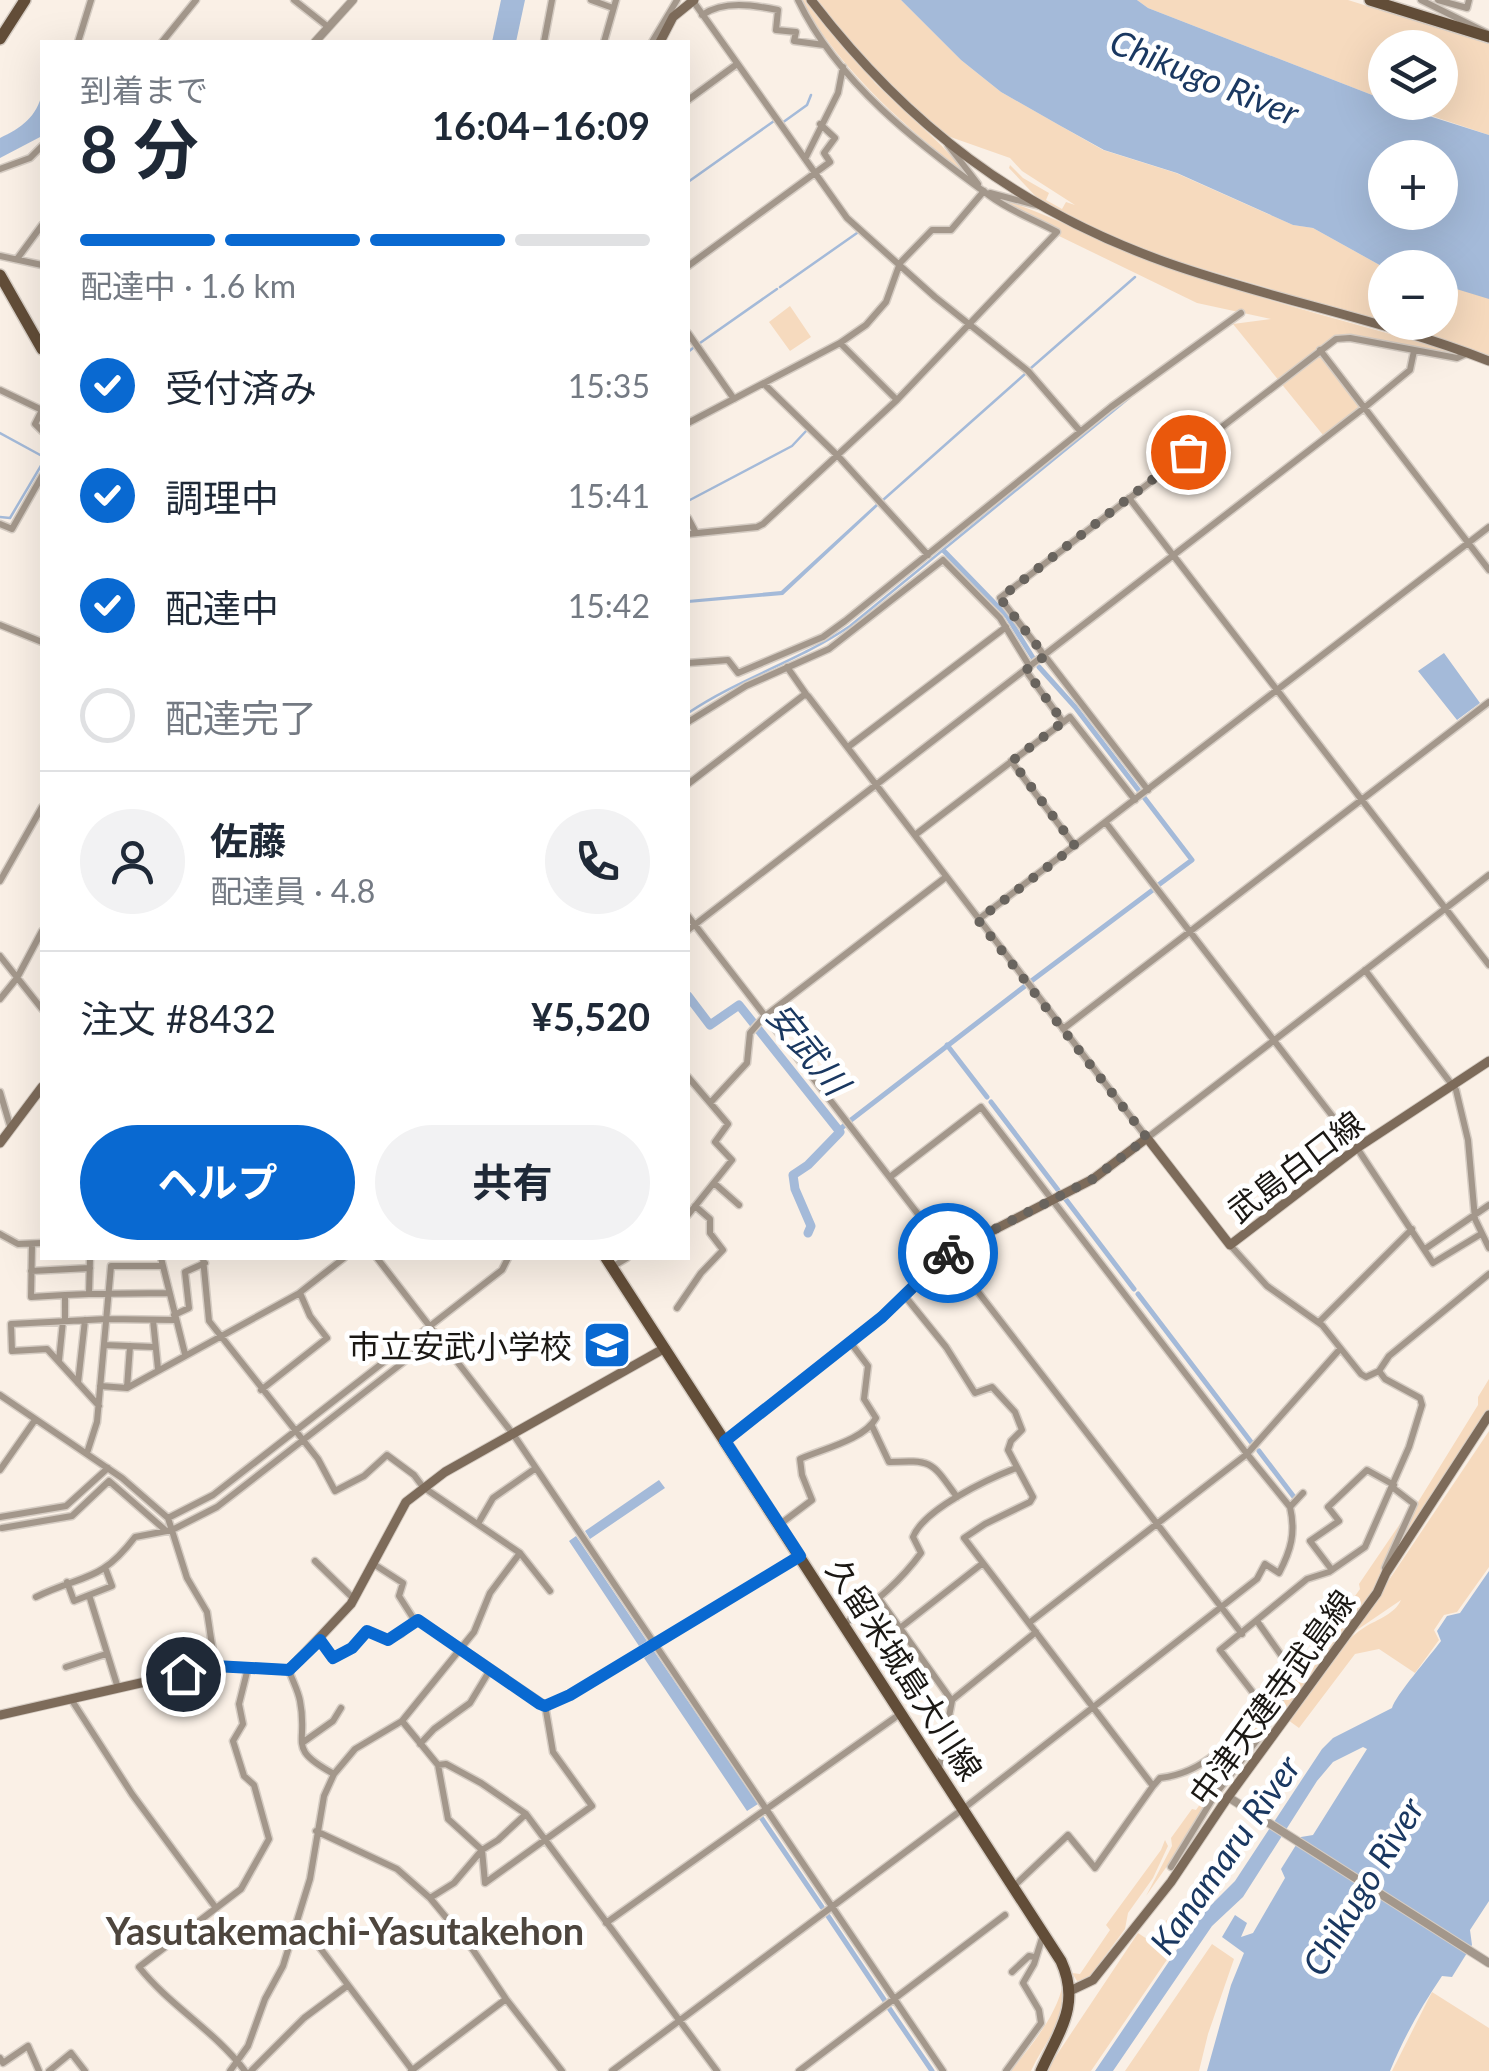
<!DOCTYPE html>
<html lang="ja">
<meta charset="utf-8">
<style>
body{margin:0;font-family:Lato,"Noto Sans JP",sans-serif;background:#f2f2f3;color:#1f2937;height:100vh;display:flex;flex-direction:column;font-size:38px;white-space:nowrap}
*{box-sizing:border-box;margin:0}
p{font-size:32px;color:#747a83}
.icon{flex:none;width:55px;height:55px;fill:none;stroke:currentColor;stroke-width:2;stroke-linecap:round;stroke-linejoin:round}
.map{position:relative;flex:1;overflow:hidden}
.sheet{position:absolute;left:40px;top:40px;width:650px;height:1220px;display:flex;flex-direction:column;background:#fff;border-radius:0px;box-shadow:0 10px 40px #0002}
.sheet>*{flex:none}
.fabs{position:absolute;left:1368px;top:30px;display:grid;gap:20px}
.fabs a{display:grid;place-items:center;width:90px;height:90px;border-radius:50%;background:#fff;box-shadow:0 10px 40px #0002;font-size:50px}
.pin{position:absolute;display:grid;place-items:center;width:85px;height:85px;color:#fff;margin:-42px;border:5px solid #fff;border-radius:50%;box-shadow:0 2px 10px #0007}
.courier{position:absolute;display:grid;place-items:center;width:100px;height:100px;margin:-50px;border:8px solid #0969d1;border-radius:50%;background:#fff;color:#222;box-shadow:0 2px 12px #0007}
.head em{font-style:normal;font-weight:700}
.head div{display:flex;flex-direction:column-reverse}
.head{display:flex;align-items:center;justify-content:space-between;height:170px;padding:0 40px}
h1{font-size:65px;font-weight:700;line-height:75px}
.bar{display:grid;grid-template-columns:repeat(4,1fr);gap:15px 10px;align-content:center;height:120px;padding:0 40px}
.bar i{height:12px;border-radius:8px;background:#e0e1e3}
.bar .selected{background:#0969d1}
.bar p{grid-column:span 4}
.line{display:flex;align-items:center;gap:25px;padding:0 40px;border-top:2px solid #e0e1e3}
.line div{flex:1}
.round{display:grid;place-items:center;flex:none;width:105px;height:105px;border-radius:52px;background:#f2f2f3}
ol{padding:0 40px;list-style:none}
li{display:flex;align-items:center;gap:30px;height:110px}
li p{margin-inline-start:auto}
li .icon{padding:10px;border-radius:50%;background:#0969d1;color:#fff;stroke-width:4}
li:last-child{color:#747a83}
li i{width:55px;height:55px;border:5px solid #e0e1e3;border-radius:50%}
.action{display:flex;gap:20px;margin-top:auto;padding:20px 40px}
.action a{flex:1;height:115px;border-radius:60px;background:#0969d1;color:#fff;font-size:40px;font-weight:700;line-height:115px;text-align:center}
.action a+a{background:#f2f2f3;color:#1f2937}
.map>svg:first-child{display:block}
.green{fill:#f6dabe}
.water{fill:#a4bad9;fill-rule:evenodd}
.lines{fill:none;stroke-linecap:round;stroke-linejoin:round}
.stream{stroke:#a4bad9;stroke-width:2.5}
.canal{stroke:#a4bad9;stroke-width:5}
.river{stroke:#a4bad9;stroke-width:9}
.minor-casing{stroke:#d6cdc4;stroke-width:9}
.tertiary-casing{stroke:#d6cdc4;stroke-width:10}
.secondary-casing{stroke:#d6cdc4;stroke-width:11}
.primary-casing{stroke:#d6cdc4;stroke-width:14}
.minor{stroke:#a3978b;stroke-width:6}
.tertiary{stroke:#a3978b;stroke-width:8}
.secondary{stroke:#7d6b5a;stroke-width:9}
.primary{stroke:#624d38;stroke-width:11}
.done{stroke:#69645e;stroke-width:10;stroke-dasharray:0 18}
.route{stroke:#0969d1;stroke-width:12}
.labels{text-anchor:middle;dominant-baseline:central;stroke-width:10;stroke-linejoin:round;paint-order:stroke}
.street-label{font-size:32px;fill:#1b1814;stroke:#fff}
.poi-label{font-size:32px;fill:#1b1814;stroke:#fff;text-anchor:end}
.water-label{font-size:35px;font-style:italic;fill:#1a3861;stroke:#fff}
.quarter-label{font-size:38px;font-weight:bold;fill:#4e463e;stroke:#fff}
</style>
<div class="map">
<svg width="1489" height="2071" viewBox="0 0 1489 2071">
<rect width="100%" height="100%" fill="#faf0e6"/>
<!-- green -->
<path class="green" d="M800,0H806L875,83L941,145L974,181C905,126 846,77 800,0Z
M815,0H901L961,60L1001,92L1103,150L1176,173L1293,225L1313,228L1385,268V322H1440V274L1489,289V358L1449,342L1170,259L1085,226L1043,204L1009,168L1010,165L1023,178L1049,193L1046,200L1062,209L1066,202L1075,205L1022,171L1010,158L939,133L881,79Z
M1137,0H1348L1489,44V135L1393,103L1440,102V48H1385V100L1148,8Z
M993,196C1051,215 1105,243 1163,265C1258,300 1359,324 1456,353L1453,357L1351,336L1319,349L1360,407L1323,435L1233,324L1271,319L1197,303L1059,236V233Z
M790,306L811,337L790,351L769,322Z
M1489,1379V1409L1464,1453L1395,1553L1418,1502L1478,1405V1397Z
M1489,1431V1567L1457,1612L1444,1615L1434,1630L1439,1640L1415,1673L1379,1649L1355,1654L1299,1728L1288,1720C1311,1690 1333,1647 1365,1627C1378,1619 1395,1614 1401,1600L1354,1632Z
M1408,1512L1373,1593L1346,1632L1350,1603L1360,1589L1359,1584Z
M1344,1608H1347L1342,1638L1310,1682L1270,1725L1296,1667Z
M1285,1683L1264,1728L1146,1896L1172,1846L1171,1838L1192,1809L1196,1810Z
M1165,1840L1168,1846L1153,1878L1128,1913L1125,1929L1088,1979L1077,1981L1072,1973L1080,1974L1110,1930L1106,1925L1161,1850Z
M1174,1911L1192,1923L1091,2071H1046L1138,1933L1150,1941Z
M1212,1944L1234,1959L1208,2034L1199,2071H1125Z
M1063,1983C1070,2016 1044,2042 1031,2071H1011C1031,2045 1057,2016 1063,1983Z
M1432,1992L1489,2028V2071H1392Z"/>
<!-- water -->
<path class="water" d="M501,0H525L516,42H492Z
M901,0H1137L1148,8L1385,100V102L1489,135V299L1440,284V268H1385L1313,228L1293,225L1177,173L1104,150L1059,125L1001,92L961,60ZM1385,158H1440V212H1385Z
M42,93V136L0,158V138C21,128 37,117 42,93Z
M877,503L879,505L783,595L688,603V600L781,591Z
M1444,653L1480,703L1457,720L1418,671Z
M659,1480L665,1488L590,1539L585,1531Z
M576,1536L647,1641L639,1646L569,1541Z
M1489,1571V1901L1470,1930L1472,1945L1452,1977L1442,1976C1421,2007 1404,2037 1390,2071H1207L1231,1985L1244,1953L1222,1937L1235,1915L1247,1923L1241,1937L1253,1933L1285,1878L1281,1869L1301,1837L1313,1835L1367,1749L1363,1747L1333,1762L1317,1781L1243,1897L1212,1926L1113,2071H1095L1199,1917L1235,1881L1322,1749L1333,1738L1392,1708C1395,1696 1430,1656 1441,1641L1437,1631L1447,1616L1460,1613Z
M654,1651L758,1804L747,1811L644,1658Z"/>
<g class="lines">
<!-- stream -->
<path class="stream" d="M782,123L807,105L811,95
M688,182L774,121
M780,287L857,233
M700,343L777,289
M688,352L693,348
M1031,368L1135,277
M0,433L42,456
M883,500L1025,374
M688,501L792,446L807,430
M0,517L10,518L42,464
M688,713C740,678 799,661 850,626L1129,398"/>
<!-- canal -->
<path class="canal" d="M944,551L1007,616L1035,661
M1039,667L1075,707L1140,792
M1143,796L1192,860L1157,886
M1030,982L1154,889
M947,1045L987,1097
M991,1102L1058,1190
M851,1120L1025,986
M839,1130L845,1125
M1064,1197L1134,1289
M1138,1294L1251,1442
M1259,1451L1294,1497
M760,1816L822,1907
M828,1916L885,2001
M889,2008L932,2071"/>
<!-- river -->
<path class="river" d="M688,996L710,1025L739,1005L840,1132L808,1165L793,1175L795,1189L811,1226L808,1233"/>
<!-- minor casing -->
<g class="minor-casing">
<path id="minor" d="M294,0L327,26
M591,0L613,8
M1421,0L1487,33
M1438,0L1467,8L1469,0
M693,1L847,218L935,297L1028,371L1080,431
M702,15C724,0 753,5 778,10L776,30L796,32L794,41L824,45
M78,42L91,0
M162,42L196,0
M544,42L552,0
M604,42L616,0
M652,42L677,0
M688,100L737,64
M948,145L978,184
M805,159L838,93L843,67
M0,169L30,158L42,146
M990,193L1040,206
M0,256L42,265
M17,259L42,225
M688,266L830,162L824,153L835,138L820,124
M688,333L734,399
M840,343L897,400
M1320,350L1489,570
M764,384L838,456L928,555
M0,390L42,410
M42,410L35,424L42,431
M688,423L840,343L866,325L886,302L900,263L932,230H951L984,191
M1129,498L1489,965
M688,518L696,533
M0,524L12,529L42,476
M688,534L757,527L763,524L897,400L1057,232C1035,220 1010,211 990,196C918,144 837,82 798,0
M0,625L42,642
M688,663L728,660L738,673L823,637L845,621L1111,407L1241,313
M787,667L806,694
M1026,671L1063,722
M688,722L746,686L829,649L943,560L1000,618L1030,667
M848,747L1006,627
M1011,761L1075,846
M688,784L804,695L808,696L1147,1138L1489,875
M1148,790L1000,598L1336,339L1350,338L1457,358L1468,353
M1106,823L1357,1148L1433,1263L1481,1234
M915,835L1070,717L1135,800
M0,881L42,807
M688,916L1242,1634
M979,919L1489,527
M688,930L1364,408L1410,370L1414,351
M0,956L42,1009
M1365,970L1456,1090L1468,1140L1475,1219L1489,1248
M0,999L17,978L42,931
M1063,1029L1489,702
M688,1077L728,1124L715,1142L732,1160L688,1215
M0,1092L11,1129
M711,1102L747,1063L750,1033L764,1017L946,877
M890,1177L981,1107L1247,1454L1029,1623
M714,1183L739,1205
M0,1234L18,1244L42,1243
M32,1245L31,1297L65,1295V1321
M1230,1245L1267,1286L1322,1325L1361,1374L1366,1377L1379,1371L1389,1356L1489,1274
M1425,1249L1489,1205
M161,1258L185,1354
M203,1258L209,1321L318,1459L335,1491L364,1476L387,1455L414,1475L423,1487L520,1553L490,1593L474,1632L402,1721L355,1749L334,1774L324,1796L310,1879L283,1966L265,1999L248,2046L230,2071
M377,1258L513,1434L943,2071
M612,1267L627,1258
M31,1271L90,1268
M89,1294L169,1293
M65,1295L89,1294L90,1258
M904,1295L946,1347L975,1393L992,1387L1015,1412L1022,1430L1011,1441L1008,1450L1033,1497L1030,1502L985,1524L964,1538L1153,1786L1160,1778C1206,1773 1235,1738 1261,1703L1220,1650L1307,1579L1329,1572L1365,1547L1409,1447L1422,1405L1420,1398L1385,1379L1379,1371
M677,1308L701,1273L723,1250L710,1233V1219L695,1206
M174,1315L189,1308L185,1272L205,1263
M153,1320L158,1369
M1319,1322L1412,1229
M104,1345L154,1347
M59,1360L63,1321
M78,1383L85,1320
M100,1386L127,1388L298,1294L344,1258
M127,1388L130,1346
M261,1390L327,1338L310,1316L300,1293
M0,1395L122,1478L168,1518L187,1578L207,1612L215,1665
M99,1406L47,1349L12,1351L11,1324L107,1319L175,1320
M872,1426L889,1462C933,1460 931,1461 957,1497
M87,1453L97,1422L111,1266H163
M0,1470L35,1420
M1290,1507L1247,1454L1340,1349
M0,1517L66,1506L108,1468
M168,1518L213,1495L502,1270L508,1258
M479,1522L493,1498L536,1468
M779,1525L812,1500L802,1475L800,1459C822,1449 864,1440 876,1418L864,1399L868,1366L850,1342
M2,1528L72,1516L109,1481L164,1529
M520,1553L550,1591
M315,1561L354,1599
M372,1563L403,1583L399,1596L415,1621L433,1629L545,1705L571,1695L798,1558
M1385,1568L1414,1504L1392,1487
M1332,1570L1310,1541L1339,1521L1328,1507L1367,1470L1394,1485
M67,1582L74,1601L112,1586L106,1570
M89,1595L118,1688
M36,1597C83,1574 100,1583 135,1537L172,1530L217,1507L437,1336
M880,1600L900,1628L983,1563
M844,1624C874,1604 900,1582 921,1553L913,1537C924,1509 988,1479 1016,1468
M900,1628L952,1701L939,1768
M320,1640L333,1658L353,1648L367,1631L388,1640L401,1634L415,1621
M66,1667L106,1654
M289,1670C292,1680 298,1690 300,1701C309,1745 285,1747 334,1774
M71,1699L132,1794L216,1908
M952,1700L1036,1632
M402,1721L438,1765L448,1819L482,1850L454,1883L430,1898
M302,1743L333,1721L341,1708
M420,1744L434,1729L470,1703L490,1670
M438,1765L446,1764L481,1783L526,1814L717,2071
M526,1814L498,1840L482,1850L485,1883L592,1806L553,1752L545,1705
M316,1831L397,1869L430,1898L473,1950L506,1999L562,2071
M1171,1867L1215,1795L1264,1731L1293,1672L1257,1621
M1013,1887L1068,1835L1095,1868L1153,1786
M606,1923L900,1714
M294,1930L314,1940L413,2071
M1012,1972L1029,1956L1034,1957
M0,2058L3,2063L28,2046L39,2071
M49,2071L71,2053L85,2071
M245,2071C215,2031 170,2006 139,1967L241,1889L269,1839L254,1785L244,1776L233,1741L243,1724L239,1704L248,1668
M251,2071L304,2018L347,1986
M411,2071L506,1999
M612,2071L963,1809L1257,1579L1265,1564L1279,1573C1291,1550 1296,1533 1290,1507L1303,1493
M799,2071L1005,1915
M1006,2071L1041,2023L1039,2010L1023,1983L1034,1964L1043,1935"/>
</g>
<!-- tertiary casing -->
<g class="tertiary-casing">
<path id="tertiary" d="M315,42L353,0
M1228,1797L1489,1963"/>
</g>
<!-- secondary casing -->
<g class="secondary-casing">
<path id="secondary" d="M811,0C907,125 1018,210 1168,263C1273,300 1385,320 1489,361
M660,42L673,17L694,0
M0,1143L42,1087
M725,1441L882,1317L949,1253L1093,1179L1147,1138L1230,1245L1357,1148L1489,1061
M0,1715L215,1666L289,1670L351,1604L406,1502L445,1472L665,1348
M1072,1990L1093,1980L1171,1882L1228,1797L1377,1593L1386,1573L1489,1415"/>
</g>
<!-- primary casing -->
<g class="primary-casing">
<path id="primary" d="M1370,0L1489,37
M0,39L25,0
M0,275L42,349
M606,1258L1061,1961C1081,2005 1059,2031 1041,2071"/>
</g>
<!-- minor -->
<use href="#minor" class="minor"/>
<!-- tertiary -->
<use href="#tertiary" class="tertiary"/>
<!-- secondary -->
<use href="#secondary" class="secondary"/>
<!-- primary -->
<use href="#primary" class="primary"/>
</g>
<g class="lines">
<!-- done -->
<path class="done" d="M948,1253L1093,1179L1147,1138L978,920L1075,846L1012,761L1063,722L1026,670L1045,656L1000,598L1188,452"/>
<!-- route -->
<path class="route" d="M183,1674L215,1666L289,1670L320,1640L333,1658L352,1648L367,1631L388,1640L418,1620L540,1704L545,1706L570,1695L800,1556L725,1441L882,1317L948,1253"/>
</g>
<!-- icons -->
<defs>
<g id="school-square" transform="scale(2.5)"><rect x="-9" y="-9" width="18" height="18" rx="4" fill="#0969d1" stroke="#fff"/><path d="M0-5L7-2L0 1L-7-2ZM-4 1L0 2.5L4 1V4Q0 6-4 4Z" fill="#fff"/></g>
</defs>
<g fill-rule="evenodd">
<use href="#school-square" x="607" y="1345"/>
</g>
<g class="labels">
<!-- street labels -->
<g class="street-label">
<text transform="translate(1295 1166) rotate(-37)">武島白口線</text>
<text transform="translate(905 1669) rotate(57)">久留米城島大川線</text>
<text transform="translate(1271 1697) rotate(-54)">中津天建寺武島線</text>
</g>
<!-- poi labels -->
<g class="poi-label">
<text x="572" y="1345">市立安武小学校</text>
</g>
<!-- water labels -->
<g class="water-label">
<text transform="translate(1205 76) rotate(22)">Chikugo River</text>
<text transform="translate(809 1048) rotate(51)">安武川</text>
<text transform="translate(1224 1854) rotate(-55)">Kanamaru River</text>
<text transform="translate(1362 1886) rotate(-59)">Chikugo River</text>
</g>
<!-- quarter labels -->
<g class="quarter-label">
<text x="345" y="1930">Yasutakemachi-Yasutakehon</text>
</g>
</g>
</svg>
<div class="fabs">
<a><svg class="icon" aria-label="layers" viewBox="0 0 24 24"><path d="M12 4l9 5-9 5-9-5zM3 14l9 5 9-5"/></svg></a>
<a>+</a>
<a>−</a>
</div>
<div class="pin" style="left:1188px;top:452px;background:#ea580c"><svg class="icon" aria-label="bag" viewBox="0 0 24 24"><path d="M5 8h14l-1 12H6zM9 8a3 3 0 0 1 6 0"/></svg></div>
<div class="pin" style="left:183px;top:1674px;background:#1f2937"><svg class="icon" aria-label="home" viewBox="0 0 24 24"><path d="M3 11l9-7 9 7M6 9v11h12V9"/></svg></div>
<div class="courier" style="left:948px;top:1253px"><svg class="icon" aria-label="bike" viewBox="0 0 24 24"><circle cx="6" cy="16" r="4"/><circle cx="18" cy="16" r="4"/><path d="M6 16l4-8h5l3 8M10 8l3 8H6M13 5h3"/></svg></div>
<section class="sheet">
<div class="head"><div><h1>8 分</h1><p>到着まで</p></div><em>16:04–16:09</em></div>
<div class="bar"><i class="selected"></i><i class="selected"></i><i class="selected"></i><i></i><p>配達中 · 1.6 km</p></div>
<ol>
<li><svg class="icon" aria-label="check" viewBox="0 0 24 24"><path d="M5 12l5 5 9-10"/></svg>受付済み<p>15:35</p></li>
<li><svg class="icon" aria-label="check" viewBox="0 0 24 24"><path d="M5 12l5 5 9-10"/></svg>調理中<p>15:41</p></li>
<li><svg class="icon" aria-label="check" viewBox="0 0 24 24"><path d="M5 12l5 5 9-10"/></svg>配達中<p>15:42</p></li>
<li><i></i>配達完了</li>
</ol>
<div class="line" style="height:180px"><a class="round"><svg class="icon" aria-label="person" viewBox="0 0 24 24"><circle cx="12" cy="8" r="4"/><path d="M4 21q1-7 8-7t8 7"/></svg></a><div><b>佐藤</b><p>配達員 · 4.8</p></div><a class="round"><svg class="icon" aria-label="phone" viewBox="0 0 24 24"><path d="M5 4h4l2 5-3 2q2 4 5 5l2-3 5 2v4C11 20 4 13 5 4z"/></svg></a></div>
<div class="line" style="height:130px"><div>注文 #8432</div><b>¥5,520</b></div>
<div class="action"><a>ヘルプ</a><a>共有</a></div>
</section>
</div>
